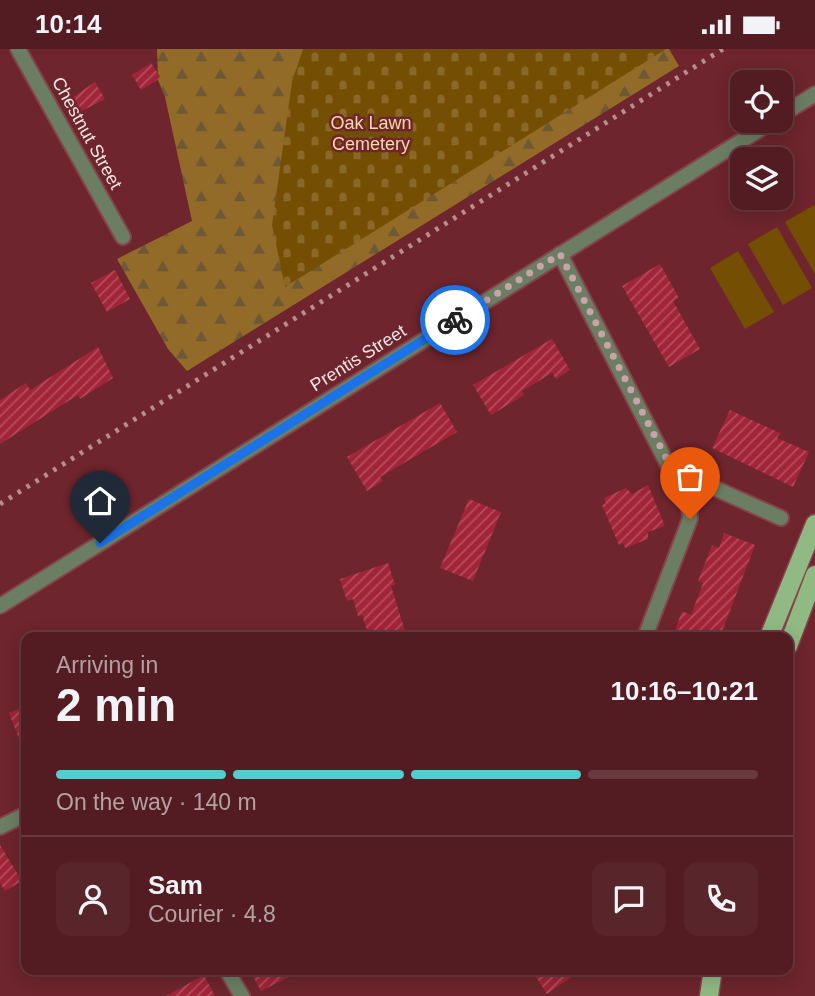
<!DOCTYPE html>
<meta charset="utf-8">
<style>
body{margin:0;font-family:Arial,sans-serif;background:#58252a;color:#f1f3f6;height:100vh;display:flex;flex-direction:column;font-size:26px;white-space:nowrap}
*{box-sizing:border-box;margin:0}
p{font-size:23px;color:#b5a1a5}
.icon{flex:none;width:38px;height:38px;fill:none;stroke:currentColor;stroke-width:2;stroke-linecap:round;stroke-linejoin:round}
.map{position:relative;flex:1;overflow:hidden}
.drawer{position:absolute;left:21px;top:583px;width:772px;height:343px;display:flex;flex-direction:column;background:#521c22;border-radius:14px;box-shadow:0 4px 18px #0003,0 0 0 2px #683a40}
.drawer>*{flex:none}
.controls{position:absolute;left:730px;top:21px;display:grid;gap:14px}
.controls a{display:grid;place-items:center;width:63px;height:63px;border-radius:14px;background:#521c22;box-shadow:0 4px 18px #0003,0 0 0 2px #683a40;font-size:35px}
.pin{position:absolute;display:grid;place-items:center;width:60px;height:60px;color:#fff;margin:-72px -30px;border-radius:50% 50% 50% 0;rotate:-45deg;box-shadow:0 0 7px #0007}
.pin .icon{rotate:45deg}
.courier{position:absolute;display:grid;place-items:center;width:70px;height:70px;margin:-35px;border:5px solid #1a73e8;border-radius:50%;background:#fff;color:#222;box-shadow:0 2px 9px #0007}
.headline em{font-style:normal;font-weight:800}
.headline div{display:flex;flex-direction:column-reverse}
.headline{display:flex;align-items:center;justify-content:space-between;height:119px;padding:0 35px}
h1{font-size:46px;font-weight:800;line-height:52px}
.bar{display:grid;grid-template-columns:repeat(4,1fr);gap:10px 7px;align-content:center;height:84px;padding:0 35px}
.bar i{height:9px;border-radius:5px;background:#683a40}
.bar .on{background:#52cdd0}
.bar p{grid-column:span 4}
.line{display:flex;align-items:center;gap:18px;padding:0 35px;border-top:2px solid #683a40}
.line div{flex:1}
.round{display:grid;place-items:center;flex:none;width:74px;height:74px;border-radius:14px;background:#58252a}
.status{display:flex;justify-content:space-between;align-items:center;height:49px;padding:0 35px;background:#521c22;direction:ltr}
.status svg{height:19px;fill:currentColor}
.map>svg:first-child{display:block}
.green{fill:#744f03}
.forest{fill:url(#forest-firs)}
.cemetery{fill:url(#cemetery-stones)}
.building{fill:url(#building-hatch)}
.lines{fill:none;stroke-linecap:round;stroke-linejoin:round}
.minor-casing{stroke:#84444b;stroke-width:18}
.tertiary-casing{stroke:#84444b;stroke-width:18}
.primary-casing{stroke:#84444b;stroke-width:21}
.minor{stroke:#6b7e64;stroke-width:14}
.tertiary{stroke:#6b7e64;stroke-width:14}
.primary{stroke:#91b983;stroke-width:18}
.rail{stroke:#b98d90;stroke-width:5;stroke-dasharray:3.5 7;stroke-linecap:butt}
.done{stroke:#c9a3a6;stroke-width:7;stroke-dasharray:0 12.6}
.route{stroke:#1a73e8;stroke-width:9}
.labels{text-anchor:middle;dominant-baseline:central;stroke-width:5;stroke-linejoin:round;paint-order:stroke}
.park-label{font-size:18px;fill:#fcd9a6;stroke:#6e252d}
.street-label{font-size:18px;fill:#fae7e7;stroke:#6e252d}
</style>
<div class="status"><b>10:14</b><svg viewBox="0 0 49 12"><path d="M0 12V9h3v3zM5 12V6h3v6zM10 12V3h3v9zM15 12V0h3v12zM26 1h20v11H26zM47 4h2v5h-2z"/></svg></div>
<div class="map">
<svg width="815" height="947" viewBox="0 0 815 947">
<defs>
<pattern id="forest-firs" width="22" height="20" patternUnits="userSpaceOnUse" patternTransform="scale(1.75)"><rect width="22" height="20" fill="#936b28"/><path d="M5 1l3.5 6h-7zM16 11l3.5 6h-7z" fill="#6f5836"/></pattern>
<pattern id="cemetery-stones" width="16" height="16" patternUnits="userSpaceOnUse" patternTransform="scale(1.75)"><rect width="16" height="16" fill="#744f03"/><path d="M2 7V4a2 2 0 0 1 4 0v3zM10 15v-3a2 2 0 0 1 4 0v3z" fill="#896828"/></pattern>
<pattern id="building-hatch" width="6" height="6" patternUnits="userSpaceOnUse" patternTransform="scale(1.75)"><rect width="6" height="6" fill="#a22438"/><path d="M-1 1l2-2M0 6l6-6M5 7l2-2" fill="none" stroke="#b44e5e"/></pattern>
</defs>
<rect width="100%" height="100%" fill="#6e252d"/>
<!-- green -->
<path class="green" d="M814,156L815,158V225L785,173Z
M777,178L812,239L783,256L748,195Z
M738,202L774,263L745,280L710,219Z"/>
<!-- forest -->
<path class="forest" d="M157,0H669L679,17L187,322L168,300L117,210L192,172L165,48L158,31Z"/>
<!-- cemetery -->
<path class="cemetery" d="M303,0H666L285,238L272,176L292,33Z"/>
<!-- building -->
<path class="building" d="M151,14L161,29L141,41L132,26Z
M95,33L105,50L80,63L72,49Z
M660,215L679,249L673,252L700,300L669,318L622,237Z
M115,221L130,250L107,263L91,234Z
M552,290L570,321L556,330L552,324L522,342L524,346L491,366L473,336Z
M98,298L113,329L80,350L78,346L0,395V351L26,334L30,341Z
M440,354L457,383L380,428L383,432L367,442L347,408Z
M730,361L780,384L777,389L809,403L793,438L712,399Z
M648,436L665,477L648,483V490L625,499L623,494L619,496L602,456L606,454L604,449L626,439L632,445Z
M469,450L501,463L473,532L440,519Z
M724,484L755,496L720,588H686L674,584L682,562L691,566L703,534L698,532L712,496L719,499Z
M388,514L395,536L391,537L407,588H369L362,566L358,567L353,550L347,552L340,530Z
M26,657V705H25L9,664Z
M0,796L22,832L5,842L0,834Z
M249,920H305L261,942Z
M531,920H583L547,945Z
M204,926L215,947H166Z"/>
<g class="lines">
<!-- minor casing -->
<g class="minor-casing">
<path id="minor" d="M18,0L123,188
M560,205L689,457L690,470L645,588
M672,420L781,469
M0,778L26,765
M226,920L242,947"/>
</g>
<!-- tertiary casing -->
<g class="tertiary-casing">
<path id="tertiary" d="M780,67L815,45
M0,557L773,72"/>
</g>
<!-- primary casing -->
<g class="primary-casing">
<path id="primary" d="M769,588L815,475
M788,597L815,526
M709,947L713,920"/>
</g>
<!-- minor -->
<use href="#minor" class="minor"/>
<!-- tertiary -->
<use href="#tertiary" class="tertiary"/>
<!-- primary -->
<use href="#primary" class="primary"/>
<!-- rail -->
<path class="rail" d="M0,455L723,0"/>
</g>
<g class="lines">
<!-- done -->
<path class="done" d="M455,271L560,205L672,420L689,457L690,470"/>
<!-- route -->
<path class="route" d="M100,494L455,271"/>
</g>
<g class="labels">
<!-- park labels -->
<g class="park-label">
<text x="371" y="74">Oak Lawn<tspan x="371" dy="21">Cemetery</tspan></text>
</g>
<!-- street labels -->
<g class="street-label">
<text transform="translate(87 84) rotate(61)">Chestnut Street</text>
<text transform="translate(358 309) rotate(-32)">Prentis Street</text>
</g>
</g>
</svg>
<div class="controls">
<a><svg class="icon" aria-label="locate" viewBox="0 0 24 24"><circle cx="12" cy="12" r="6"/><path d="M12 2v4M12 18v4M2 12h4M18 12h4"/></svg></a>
<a><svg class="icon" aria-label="layers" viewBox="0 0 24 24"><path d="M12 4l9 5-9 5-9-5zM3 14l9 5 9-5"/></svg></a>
</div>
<div class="pin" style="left:690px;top:470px;background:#ea580c"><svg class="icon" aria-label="bag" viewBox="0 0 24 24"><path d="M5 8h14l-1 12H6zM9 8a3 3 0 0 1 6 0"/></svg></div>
<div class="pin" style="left:100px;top:494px;background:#1f2937"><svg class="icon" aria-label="home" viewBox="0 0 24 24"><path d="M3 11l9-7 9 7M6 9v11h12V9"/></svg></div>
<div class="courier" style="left:455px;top:271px"><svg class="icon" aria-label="bike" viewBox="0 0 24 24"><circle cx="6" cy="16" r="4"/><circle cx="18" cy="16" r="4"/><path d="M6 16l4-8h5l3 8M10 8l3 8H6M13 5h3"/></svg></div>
<section class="drawer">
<div class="headline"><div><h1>2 min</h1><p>Arriving in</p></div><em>10:16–10:21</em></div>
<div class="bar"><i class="on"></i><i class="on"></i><i class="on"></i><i></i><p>On the way · 140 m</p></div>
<div class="line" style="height:126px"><a class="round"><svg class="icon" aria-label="person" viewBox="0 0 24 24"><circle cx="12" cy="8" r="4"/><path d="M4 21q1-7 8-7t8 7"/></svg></a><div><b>Sam</b><p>Courier · 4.8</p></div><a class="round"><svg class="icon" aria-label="chat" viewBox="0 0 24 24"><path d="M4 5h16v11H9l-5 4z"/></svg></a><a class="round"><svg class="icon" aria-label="phone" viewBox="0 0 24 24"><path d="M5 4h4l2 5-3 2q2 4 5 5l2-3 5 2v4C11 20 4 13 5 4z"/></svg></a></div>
</section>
</div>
